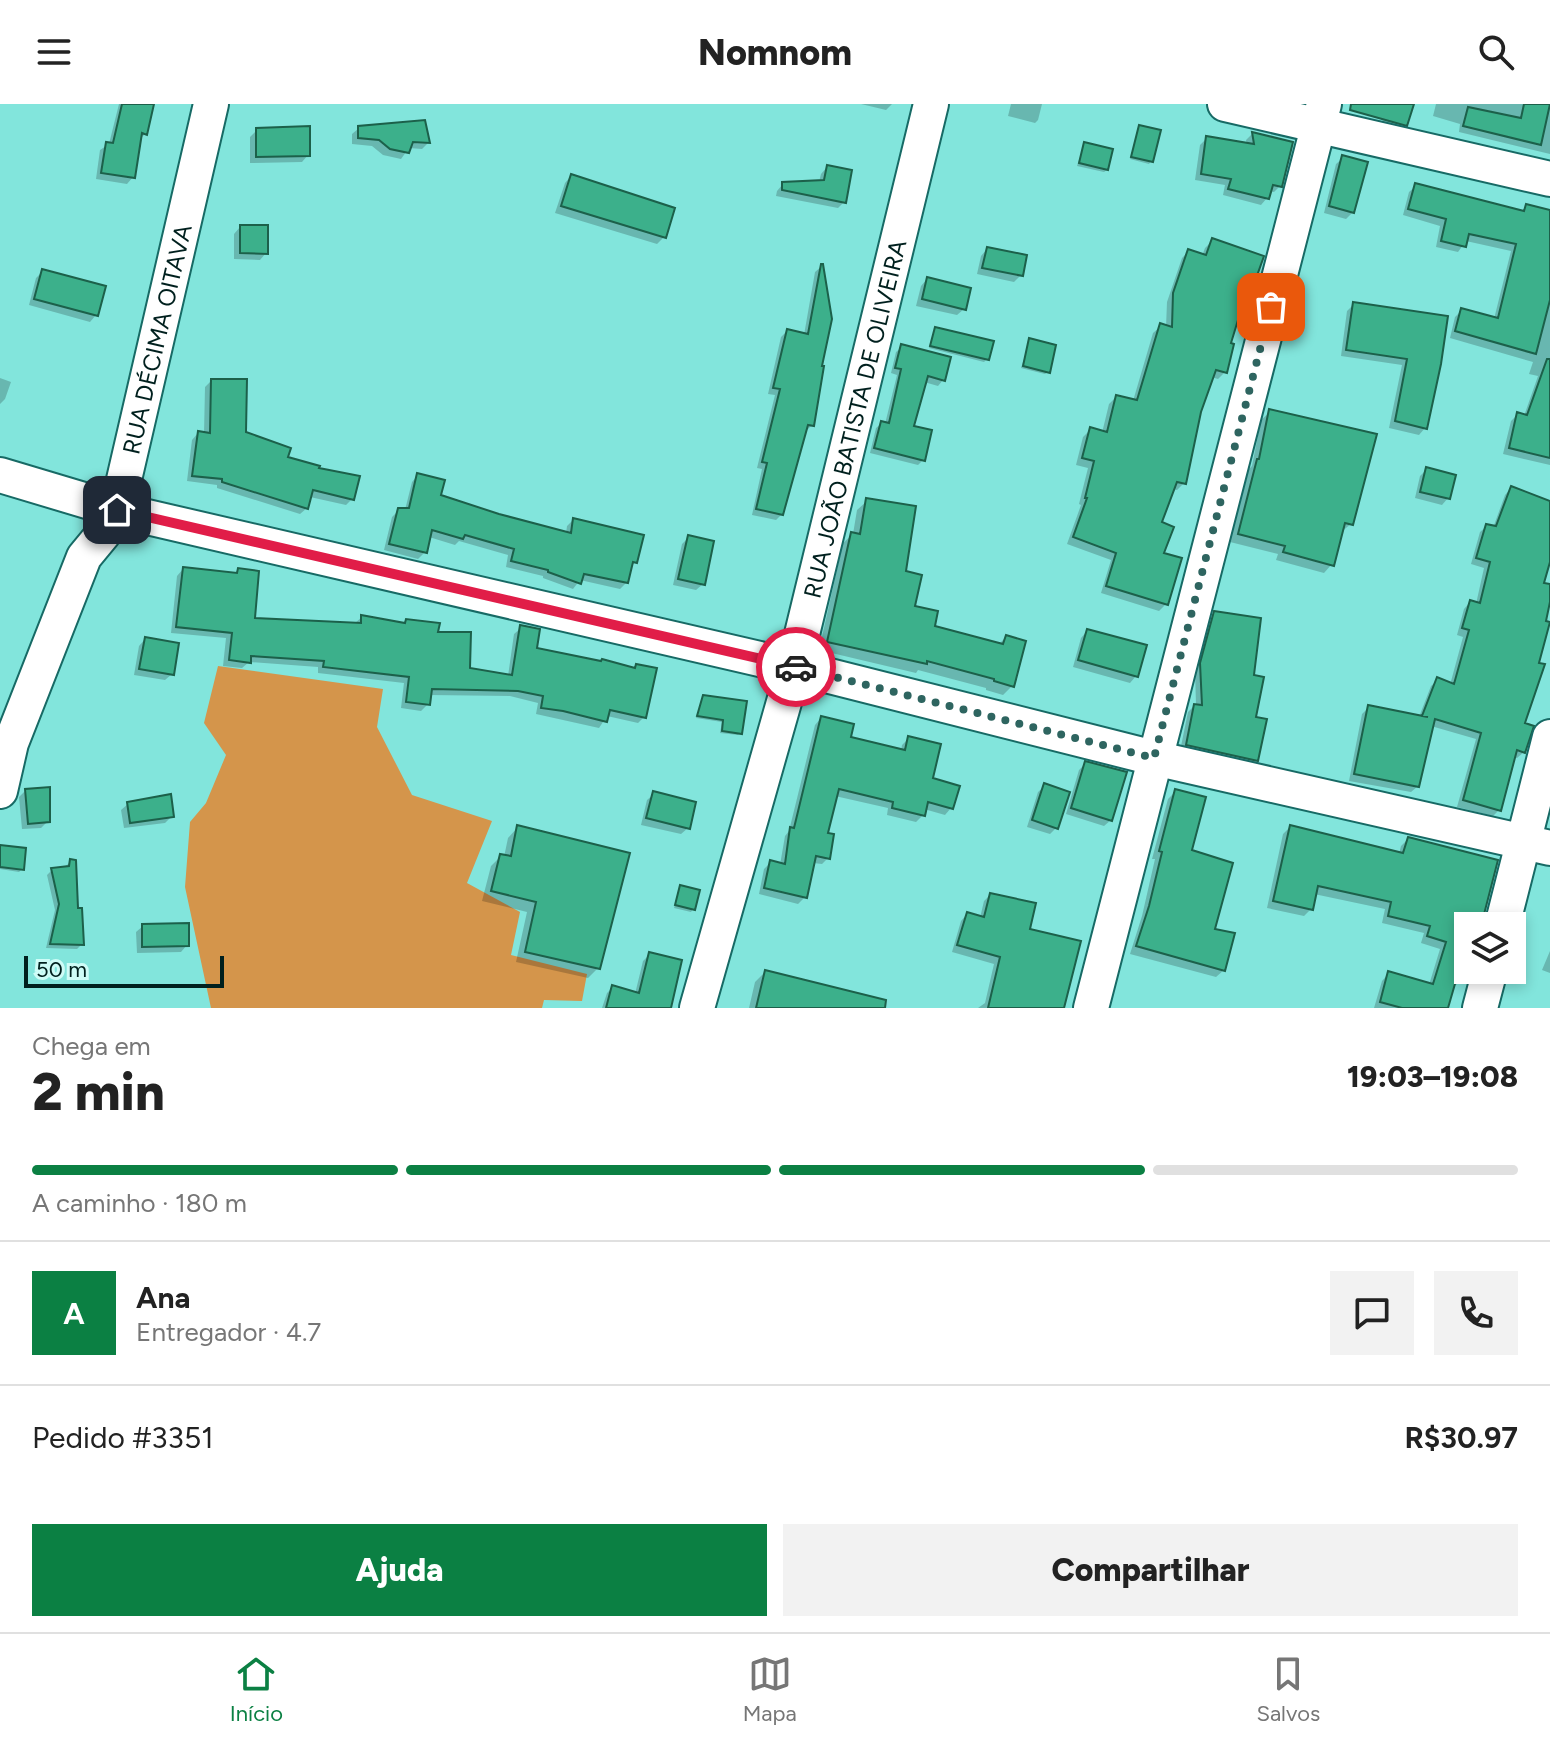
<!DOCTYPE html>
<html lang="pt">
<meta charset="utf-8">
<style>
body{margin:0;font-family:Figtree,sans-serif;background:#f2f2f2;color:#222;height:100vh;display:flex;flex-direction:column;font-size:30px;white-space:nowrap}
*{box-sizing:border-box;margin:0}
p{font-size:26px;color:#767676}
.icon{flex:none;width:44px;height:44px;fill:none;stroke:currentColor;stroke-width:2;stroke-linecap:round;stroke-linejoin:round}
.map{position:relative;height:904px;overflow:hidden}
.details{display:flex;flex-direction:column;background:#fff;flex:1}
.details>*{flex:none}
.buttons{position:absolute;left:1454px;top:808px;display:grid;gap:16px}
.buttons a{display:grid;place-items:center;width:72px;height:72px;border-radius:0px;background:#fff;box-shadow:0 4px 12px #0003;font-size:40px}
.scale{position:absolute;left:24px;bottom:20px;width:200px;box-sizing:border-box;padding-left:8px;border:4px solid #00201e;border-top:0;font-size:22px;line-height:28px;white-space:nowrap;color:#00201e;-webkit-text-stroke:6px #cefcf7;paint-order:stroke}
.pin{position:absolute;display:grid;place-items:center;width:68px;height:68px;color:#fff;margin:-34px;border-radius:16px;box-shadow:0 4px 12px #0006}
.courier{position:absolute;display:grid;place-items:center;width:80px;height:80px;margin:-40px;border:6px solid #e11d48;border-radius:50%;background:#fff;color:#222;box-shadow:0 2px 10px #0007}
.overview em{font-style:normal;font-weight:800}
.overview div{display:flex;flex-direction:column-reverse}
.overview{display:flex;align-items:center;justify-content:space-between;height:136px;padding:0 32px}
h1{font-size:52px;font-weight:800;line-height:60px}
.bar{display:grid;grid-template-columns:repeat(4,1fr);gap:12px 8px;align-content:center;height:96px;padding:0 32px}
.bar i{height:10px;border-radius:6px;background:#e0e0e0}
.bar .current{background:#0b8043}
.bar p{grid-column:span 4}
.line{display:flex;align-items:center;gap:20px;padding:0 32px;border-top:2px solid #e0e0e0}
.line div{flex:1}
.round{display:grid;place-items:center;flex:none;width:84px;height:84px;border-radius:0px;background:#f2f2f2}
.cta{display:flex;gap:16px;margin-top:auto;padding:16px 32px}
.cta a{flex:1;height:92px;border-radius:0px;background:#0b8043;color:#fff;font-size:32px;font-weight:800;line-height:92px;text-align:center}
.cta a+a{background:#f2f2f2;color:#222}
header{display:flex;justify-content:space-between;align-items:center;height:104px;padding:0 32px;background:#fff;font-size:36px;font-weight:800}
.dock{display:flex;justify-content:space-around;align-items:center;height:112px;border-top:2px solid #e0e0e0;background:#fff;font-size:22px;color:#767676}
.dock a{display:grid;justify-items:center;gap:4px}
.dock .current{color:#0b8043}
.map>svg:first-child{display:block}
.forest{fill:#d4954b}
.shadow{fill:#0003}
.building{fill:#3cb08b;stroke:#1c604a;stroke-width:2}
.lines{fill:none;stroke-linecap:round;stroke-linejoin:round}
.minor-casing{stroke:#176a65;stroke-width:38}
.minor{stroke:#fff;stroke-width:34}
.done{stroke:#2e6560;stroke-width:8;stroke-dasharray:0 14.4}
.route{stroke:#e11d48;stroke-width:10}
.labels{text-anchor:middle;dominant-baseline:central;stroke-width:6;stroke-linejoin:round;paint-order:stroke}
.street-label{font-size:24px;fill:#00201e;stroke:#cefcf7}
</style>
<header><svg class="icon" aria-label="menu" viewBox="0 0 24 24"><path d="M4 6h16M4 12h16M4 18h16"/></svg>Nomnom<svg class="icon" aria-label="search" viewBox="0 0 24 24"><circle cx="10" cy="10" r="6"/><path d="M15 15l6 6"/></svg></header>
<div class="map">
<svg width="1550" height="904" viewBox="0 0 1550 904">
<rect width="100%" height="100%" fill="#82e5dc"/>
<!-- forest -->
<path class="forest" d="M218,562L383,585L377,623L412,691L492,717L467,779L520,808L511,851L587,870L582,897L544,896L542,904H211L185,783L190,718L206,699L226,651L204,619Z"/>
<!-- shadow -->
<path class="shadow" d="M119,0H152L145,30L139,36L133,73L127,80L96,75L100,46L109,40Z
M861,0H892L886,6Z
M1011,0H1042L1038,16L1035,19L1008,12Z
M1387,0H1408L1406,20L1403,23L1382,18Z
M1436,0H1550V50L1459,28L1460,20L1433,12Z
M359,24L428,39L422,45L409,44L401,55L383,51L372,42L352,40V30Z
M1139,24L1151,57L1149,60L1130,55Z
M257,26L308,51L302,58L250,59V33Z
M1252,30L1280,82L1274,88L1269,87L1267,94L1261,101L1223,91L1225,81L1195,76L1200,41L1207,34L1247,41L1246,36Z
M1084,41L1107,66L1104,68L1077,62Z
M1343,54L1353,108L1346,115L1324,109L1336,60Z
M827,63L844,98L838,104L776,92L777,87L783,80L819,78L821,70Z
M571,72L664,133L657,140L555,109L565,79Z
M1416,82L1521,108L1526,103L1550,108V361L1503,350L1511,317L1517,311L1524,312L1538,272L1529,270L1533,258L1450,234L1455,213L1462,206L1494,215L1511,147L1466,137L1458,148L1436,143L1440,122L1403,111L1409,88Z
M240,123L266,149L260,156L234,155V130Z
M1212,137L1248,193L1240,201L1228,240L1225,268L1218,275L1211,273L1199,308L1184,379L1177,386L1172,385L1160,419L1166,500L1159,507L1101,489L1111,456L1067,440L1081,401L1079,400L1088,364L1076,361L1083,333L1090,326L1102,329L1109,300L1116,293L1133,297L1153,229L1161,222L1166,223L1167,198L1182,154L1189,147L1202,152L1205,144Z
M987,145L1021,171L1014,178L977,170L981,152Z
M822,162L812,321L806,327L782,410L776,416L752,411L762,365L757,364L775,291L768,290L781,233L787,227L804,231L815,168Z
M42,168L96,211L90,218L29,201L36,174Z
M927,175L964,205L957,211L916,202L921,182Z
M1354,200L1446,213L1425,324L1419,331L1389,324L1402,261L1341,252L1347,207Z
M935,225L987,255L984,258L929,244Z
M1030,237L1048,268L1045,270L1021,264Z
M902,243L943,276L938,282L924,278L912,323L923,356L918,361L870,349L876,324L882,319L885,320L897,271L891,269L896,248Z
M0,274L11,278L5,295L0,300Z
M211,277L244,330L352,395L346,401L310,393L307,404L300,410L217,384V381L187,377L192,336L198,329L204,330L205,283Z
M1270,308L1351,420L1341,428L1332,460L1324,469L1276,456L1278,450L1230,438L1249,365L1252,362L1261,316Z
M1427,365L1448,394L1442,401L1415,394L1420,372Z
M418,371L439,393L566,430L567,422L573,416L635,458L630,464L627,478L620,485L580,476L573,485L543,474V472L506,463L508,451L459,437L455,441L429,433L425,448L418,455L384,446L392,413L399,406H405L412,378Z
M1511,384L1550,399V451L1541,481L1550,483V489L1522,620L1524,648L1517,654L1513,653L1499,706L1493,712L1457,703L1476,635L1431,622L1418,682L1411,688L1349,677L1362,610L1369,603L1419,613L1431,582L1438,576L1450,581L1463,533L1457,531L1464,505L1470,498L1476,500L1484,464L1471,460L1480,428L1487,422L1493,424L1505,391Z
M867,397L903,469L913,503L933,523L998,541L1006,533L1012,582L1003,591L986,586V584L918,566L916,569L819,546L843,439L853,430L857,406Z
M689,433L703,480L696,486L673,481L682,440Z
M183,465L234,471L238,466L253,515L355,519L362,513L403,520L406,517L436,530L468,566L508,572L514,530L521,524L535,545L632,566L636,562L644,613L638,619L607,612L599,624L536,610L538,599L510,592L429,591L428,600L421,607L401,604L404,579L318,569V563L249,558L242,564L223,562L226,534L171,529L177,472Z
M1215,509L1253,614L1257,656L1250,663L1180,647L1188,608L1196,600L1195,568L1208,516Z
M1087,527L1136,572L1130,579L1073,563L1081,534Z
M145,535L172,570L165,576L134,571L139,542Z
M704,593L740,629L738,631L720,629L722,618L696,614Z
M821,614L849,635L901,647L902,641L909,634L931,675L951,704L945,711L924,705L923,711L916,718L887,711L888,704L835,692L826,731L828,754L822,760L813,759L805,793L798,800L759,790L764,765L771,758L780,761L785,732L789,727L815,621Z
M1086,659L1111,716L1104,722L1066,710L1079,666Z
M1045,682L1056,724L1050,730L1027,723L1038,688Z
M26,686L48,717L41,724L22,725L19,693Z
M1176,687L1224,866L1216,873L1130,850L1142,812L1155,755H1152L1168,695Z
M654,690L688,724L681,730L641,721L647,696Z
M128,700L172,712L165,719L124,724L121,706Z
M518,723L598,864L588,874L516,858L527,808L482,797L491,762L501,752L504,753L508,734Z
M1290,723L1399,750L1401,742L1408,735L1477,822H1468V856L1463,874L1456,881L1453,880L1446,904H1374L1382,877L1389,869L1429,881L1440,845L1421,839L1424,829L1382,819L1385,805L1314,790L1311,805L1304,812L1267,804L1283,730Z
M0,743L22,765L19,768L0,765Z
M71,757L82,840L77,845L46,844L55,806L47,771L52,766L65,763Z
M681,783L693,805L691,808L674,804Z
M990,791L1028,827L1062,904H978L985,899L994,860L952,848L961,817L967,810L980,814L984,797Z
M143,822L187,841L181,848L137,849L136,828Z
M1550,847V869L1542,866Z
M649,851L667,904H602L607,889L613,883L635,890L643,857Z
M765,868L851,904H749L755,878Z"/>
<!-- building -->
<path class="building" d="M122,0H154L147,31L142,29L135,74L101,69L106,38L113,39Z
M1351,0H1414L1407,22L1350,6Z
M1524,0H1550L1541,41L1463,22L1468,3L1521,14Z
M425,16L430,39L413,38L409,49L390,45L379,36L358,34V22Z
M1139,21L1161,26L1153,58L1131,53Z
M310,22V52L256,53V24Z
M1252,28L1293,38L1282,83L1273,81L1269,95L1228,85L1231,75L1201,70L1206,32L1254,40Z
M1084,38L1113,45L1108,66L1079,59Z
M1342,51L1368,58L1354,109L1329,102Z
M827,61L852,66L846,99L782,86V78L824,76Z
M571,70L675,104L666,134L561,102Z
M1415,79L1524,107L1526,100L1550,106V196L1536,250L1455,227L1461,204L1498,214L1516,140L1469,130L1466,143L1441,137L1446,115L1408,105Z
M240,121H268V150L240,149Z
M1212,134L1264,152L1249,194L1245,193L1231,239L1234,240L1227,269L1216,266L1201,308L1186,380L1177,378L1162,418L1174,423L1164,449L1182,454L1168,501L1106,482L1116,449L1073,433L1087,394H1085L1094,357L1082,354L1090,323L1107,328L1116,291L1137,296L1160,219L1172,223L1173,189L1188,145L1206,151Z
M987,143L1027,151L1023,172L982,164Z
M821,160H823L832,215L822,262H824L814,322L808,321L783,411L756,405L767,359L762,358L780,285L773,284L787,225L808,230Z
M42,165L106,182L98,212L34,195Z
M927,173L971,184L966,206L922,195Z
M1353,198L1448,212L1441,260L1427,325L1395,317L1407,255L1346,246Z
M935,223L994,237L989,256L930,242Z
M1029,234L1056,241L1050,269L1023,262Z
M901,240L951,253L945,277L928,272L914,322L932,326L925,357L874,344L881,317L889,319L901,265L895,264Z
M1547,255H1550V354L1509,344L1517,308L1527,311Z
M211,275H247L246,328L291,344L288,353L320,362L319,364L360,372L354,396L313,386L308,405L222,378V375L192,372L198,327L210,329Z
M1269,305L1377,330L1353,421L1345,419L1334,462L1283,448L1285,442L1238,430L1257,355H1259Z
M1426,363L1456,371L1450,395L1420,388Z
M417,369L445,376L441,391L499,410L571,429L573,414L644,431L637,459L633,458L628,479L584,470L581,480L548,468V466L511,457L514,445L465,431L463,435L432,426L427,449L389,440L398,404H409Z
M1511,382L1550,397V458L1544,479L1550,480V498L1546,517L1550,518L1539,559L1545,560L1525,619L1534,622L1525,649L1517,646L1501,707L1463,696L1481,629L1435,615L1419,683L1354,670L1368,601L1428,613L1422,612L1437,573L1454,580L1469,526L1462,524L1470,496L1480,499L1490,458L1476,454L1486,420L1496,422Z
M866,394L916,402L906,467L922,471L915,502L938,507L935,522L1003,540L1006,531L1026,537L1014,583L994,577V575L927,557V560L827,538L851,428L860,430Z
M688,431L714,437L705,481L678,475Z
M183,463L237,469L238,464L259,467L255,514L361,519V511L405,519L406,515L440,519L438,528H471L470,564L512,571L520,521L540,525L537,544L601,557L602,555L635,564L636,560L657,564L646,614L610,606L607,618L563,607L541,604L543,592L518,587L432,585L430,601L406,598L409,573L323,563L324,557L251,552V559L229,556L232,529L176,523Z
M1214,507L1261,514L1254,571L1264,573L1256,613L1267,615L1258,657L1186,641L1194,600L1202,601L1200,559Z
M1087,525L1147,541L1138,573L1078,556Z
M145,533L179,539L174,571L139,565Z
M703,591L747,597L742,630L722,627L723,616L697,612Z
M821,612L854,620L851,633L905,646L908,632L941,640L933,674L960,682L953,705L928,698L925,712L892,704L893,698L839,685L828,729L834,730L830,755L816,752L807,794L764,784L770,756L785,760L790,723L794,724Z
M1085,657L1127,668L1112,717L1071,704Z
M1044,679L1070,688L1058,725L1032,716Z
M50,683V718L28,720L25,685Z
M1175,685L1206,693L1192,746L1233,759L1215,825L1235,829L1225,867L1136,842L1149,802L1162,748L1159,747Z
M653,687L696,698L690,725L646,714Z
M171,690L174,713L130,719L127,698Z
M517,721L630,749L600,865L525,848L536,798L491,787L500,750L511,752Z
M1290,721L1403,749L1408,733L1498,756L1481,822H1468L1467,876L1457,873L1448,904H1402L1380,898L1388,867L1433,880L1446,838L1427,832L1430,822L1388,812L1391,798L1318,782L1313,806L1273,797Z
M0,741L26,744L24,766L0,763Z
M70,755L76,756L78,804H82L84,841L50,840L59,800L51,764L69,762Z
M680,781L700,786L695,806L675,801Z
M990,789L1036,799L1030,825L1081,837L1064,904H988L1000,853L957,841L967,808L984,813Z
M189,819V842L142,843V820Z
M649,848L682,856L671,904H606L612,881L639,889Z
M765,866L886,896L885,904H756Z"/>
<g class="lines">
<!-- minor casing -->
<g class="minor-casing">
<g id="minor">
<path d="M1225,0L1550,75"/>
<path d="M0,371L117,406L794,563L1154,654L1550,744"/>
<path id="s1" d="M0,687L11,639L84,453L103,430L117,406L211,0"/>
<path d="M1502,822L1550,633"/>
<path id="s2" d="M697,904L794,563L931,0"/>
<path d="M1091,904L1324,0"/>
<path d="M1480,904L1490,866"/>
</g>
</g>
<!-- minor -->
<use href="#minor" class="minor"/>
</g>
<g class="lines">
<!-- done -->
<path class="done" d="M796,563L1154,654L1271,203"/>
<!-- route -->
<path class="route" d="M117,406L796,563"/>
</g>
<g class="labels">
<!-- street labels -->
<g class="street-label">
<text stroke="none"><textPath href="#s1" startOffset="482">RUA DÉCIMA OITAVA</textPath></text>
<text stroke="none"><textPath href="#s2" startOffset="610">RUA JOÃO BATISTA DE OLIVEIRA</textPath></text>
</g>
</g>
</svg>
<div class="buttons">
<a><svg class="icon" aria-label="layers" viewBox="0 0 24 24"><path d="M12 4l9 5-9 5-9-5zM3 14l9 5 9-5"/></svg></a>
</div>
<div class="scale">50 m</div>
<div class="pin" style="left:1271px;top:203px;background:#ea580c"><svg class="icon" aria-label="bag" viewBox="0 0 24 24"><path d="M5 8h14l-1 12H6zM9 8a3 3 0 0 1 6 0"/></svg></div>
<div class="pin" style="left:117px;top:406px;background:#1f2937"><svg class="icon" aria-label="home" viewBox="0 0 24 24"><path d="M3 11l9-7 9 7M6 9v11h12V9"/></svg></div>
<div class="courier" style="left:796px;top:563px"><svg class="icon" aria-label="car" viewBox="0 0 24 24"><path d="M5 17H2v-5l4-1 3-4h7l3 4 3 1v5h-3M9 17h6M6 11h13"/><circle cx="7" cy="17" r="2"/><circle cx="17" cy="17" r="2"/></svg></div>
</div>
<section class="details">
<div class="overview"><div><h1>2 min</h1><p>Chega em</p></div><em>19:03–19:08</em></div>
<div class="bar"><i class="current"></i><i class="current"></i><i class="current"></i><i></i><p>A caminho · 180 m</p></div>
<div class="line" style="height:144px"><b class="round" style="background:#0b8043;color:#fff">A</b><div><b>Ana</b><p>Entregador · 4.7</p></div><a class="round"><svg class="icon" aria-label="chat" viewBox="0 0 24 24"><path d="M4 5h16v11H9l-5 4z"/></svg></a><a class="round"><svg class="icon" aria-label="phone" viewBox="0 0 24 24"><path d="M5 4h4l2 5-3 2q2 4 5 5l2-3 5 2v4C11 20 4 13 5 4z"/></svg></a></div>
<div class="line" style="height:104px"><div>Pedido #3351</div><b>R$30.97</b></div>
<div class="cta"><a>Ajuda</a><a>Compartilhar</a></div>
</section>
<nav class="dock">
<a class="current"><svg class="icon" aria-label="home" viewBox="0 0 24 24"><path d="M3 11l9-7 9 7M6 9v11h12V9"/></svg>Início</a>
<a><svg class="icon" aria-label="map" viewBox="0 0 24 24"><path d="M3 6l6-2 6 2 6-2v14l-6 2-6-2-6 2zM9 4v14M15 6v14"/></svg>Mapa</a>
<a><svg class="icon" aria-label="saved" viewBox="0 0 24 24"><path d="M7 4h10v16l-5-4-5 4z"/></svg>Salvos</a>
</nav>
